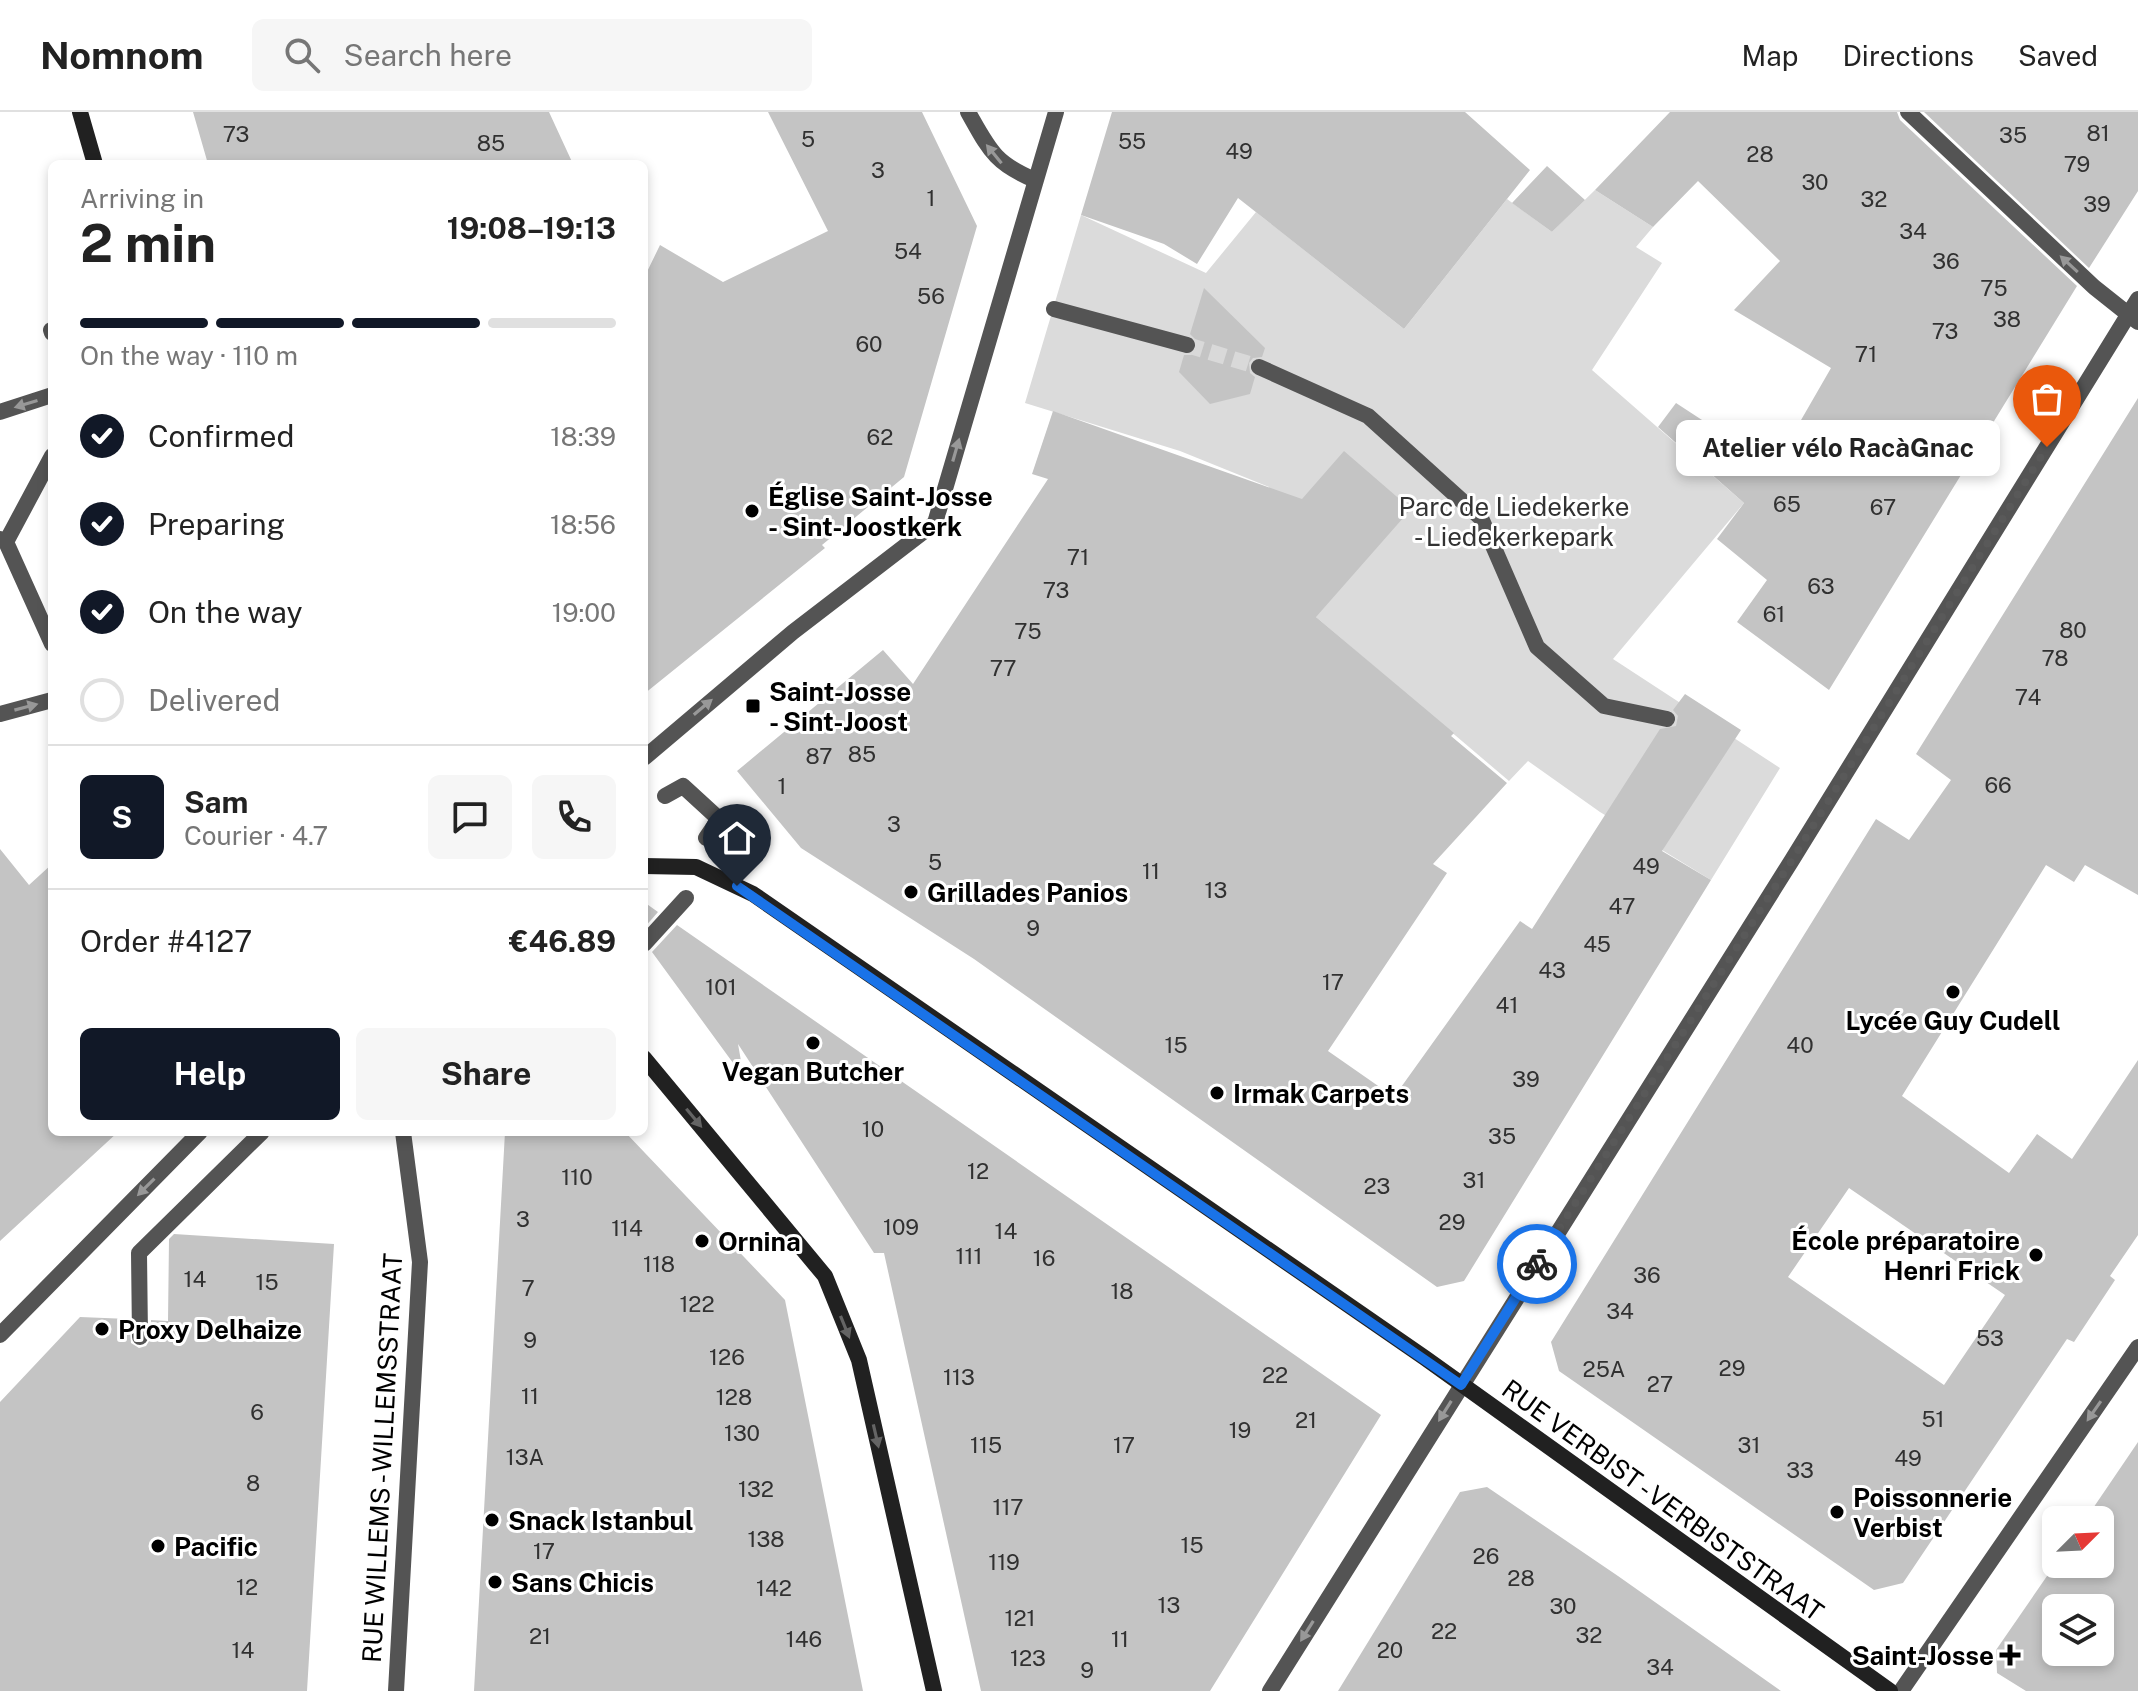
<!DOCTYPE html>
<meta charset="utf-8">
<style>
body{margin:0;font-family:"Public Sans",sans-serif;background:#f6f6f6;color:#222;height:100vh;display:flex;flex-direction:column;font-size:30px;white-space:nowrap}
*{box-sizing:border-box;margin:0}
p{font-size:26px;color:#767676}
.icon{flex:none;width:44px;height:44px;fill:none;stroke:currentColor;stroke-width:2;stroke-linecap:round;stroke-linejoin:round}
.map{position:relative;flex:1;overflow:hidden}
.side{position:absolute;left:48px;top:48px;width:600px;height:976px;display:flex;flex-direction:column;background:#fff;border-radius:12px;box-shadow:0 4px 12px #0003}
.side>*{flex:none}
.needle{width:52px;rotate:66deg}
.fabs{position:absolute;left:2042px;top:1394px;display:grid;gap:16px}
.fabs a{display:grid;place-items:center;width:72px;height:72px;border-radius:12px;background:#fff;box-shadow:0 4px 12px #0003;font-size:40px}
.pin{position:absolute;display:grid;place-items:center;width:68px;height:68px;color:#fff;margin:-82px -34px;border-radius:50% 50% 50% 0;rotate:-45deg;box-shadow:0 0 8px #0007}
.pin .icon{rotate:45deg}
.courier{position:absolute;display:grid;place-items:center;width:80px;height:80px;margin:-40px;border:6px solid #1a73e8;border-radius:50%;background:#fff;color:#222;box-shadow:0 2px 10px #0007}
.bubble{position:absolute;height:56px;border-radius:12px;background:#fff;box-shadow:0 4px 12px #0003;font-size:26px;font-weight:700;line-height:56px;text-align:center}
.overview em{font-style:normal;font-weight:700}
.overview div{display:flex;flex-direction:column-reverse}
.overview{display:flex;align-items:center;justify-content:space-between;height:136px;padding:0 32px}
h1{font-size:52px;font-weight:700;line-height:60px}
.bar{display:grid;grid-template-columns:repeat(4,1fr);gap:12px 8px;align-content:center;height:96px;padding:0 32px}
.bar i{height:10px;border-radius:6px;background:#e0e0e0}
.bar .selected{background:#111827}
.bar p{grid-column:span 4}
.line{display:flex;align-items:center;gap:20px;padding:0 32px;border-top:2px solid #e0e0e0}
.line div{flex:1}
.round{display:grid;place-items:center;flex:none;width:84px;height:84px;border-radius:12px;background:#f6f6f6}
ol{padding:0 32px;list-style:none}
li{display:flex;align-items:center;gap:24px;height:88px}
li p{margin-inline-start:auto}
li .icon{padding:8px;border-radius:50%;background:#111827;color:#fff;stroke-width:4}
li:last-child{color:#767676}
li i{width:44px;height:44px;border:4px solid #e0e0e0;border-radius:50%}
.cta{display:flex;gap:16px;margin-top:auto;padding:16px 32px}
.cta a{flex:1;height:92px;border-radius:12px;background:#111827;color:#fff;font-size:32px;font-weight:700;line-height:92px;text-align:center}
.cta a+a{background:#f6f6f6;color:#222}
header{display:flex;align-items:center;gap:48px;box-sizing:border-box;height:112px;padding:0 40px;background:#fff;border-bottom:2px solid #e0e0e0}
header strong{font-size:38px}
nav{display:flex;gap:44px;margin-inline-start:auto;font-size:28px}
.search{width:560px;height:72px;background:#f6f6f6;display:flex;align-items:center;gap:20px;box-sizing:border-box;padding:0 28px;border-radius:12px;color:#767676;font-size:30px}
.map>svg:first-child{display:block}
.green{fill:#dbdbdb}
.building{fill:#c4c4c4;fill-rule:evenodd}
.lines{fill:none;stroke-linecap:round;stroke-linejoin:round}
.pedestrian-tunnel{stroke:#d9d9d9;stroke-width:16;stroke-dasharray:16 8;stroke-linecap:butt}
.pedestrian{stroke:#545454;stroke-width:16}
.minor{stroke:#545454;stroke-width:16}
.tertiary{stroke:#545454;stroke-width:16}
.secondary{stroke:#212121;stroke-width:16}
.oneway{fill:#989898}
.oneway2{fill:#646464}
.done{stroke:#595959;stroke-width:8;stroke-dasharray:0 14.4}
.route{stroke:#1a73e8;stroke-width:10}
.poi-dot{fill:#000;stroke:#fff;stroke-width:3}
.labels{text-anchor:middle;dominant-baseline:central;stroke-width:6;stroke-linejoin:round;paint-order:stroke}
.number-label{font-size:22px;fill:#313131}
.poi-label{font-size:26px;font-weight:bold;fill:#000;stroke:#fff;text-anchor:start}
.park-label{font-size:26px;fill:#323232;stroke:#fff}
.street-label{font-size:26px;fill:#000;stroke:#fff}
</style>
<header>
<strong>Nomnom</strong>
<div class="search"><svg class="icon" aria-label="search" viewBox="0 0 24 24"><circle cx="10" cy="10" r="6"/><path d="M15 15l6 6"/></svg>Search here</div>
<nav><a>Map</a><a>Directions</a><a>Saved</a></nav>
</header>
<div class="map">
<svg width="2138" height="1579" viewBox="0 0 2138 1579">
<rect width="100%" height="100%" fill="#fff"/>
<!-- green -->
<path class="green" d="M1595,78L1653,115L1636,135L1662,151L1592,258L1744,391L1613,547L1780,656L1711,768L1600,700L1528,649L1509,669L1316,505L1263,394L1269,375L1180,339L1025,291L1081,103L1206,161L1256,100L1404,217L1507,87L1552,120Z"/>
<!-- building -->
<path class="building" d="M193,0H549L573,52H208Z
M768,0H922L977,114L904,365L822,433L825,436L644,582V166L660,133L723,170L828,119Z
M1112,0H1465L1530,58L1404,217L1238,86L1197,152L1164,132L1081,103Z
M1670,0H1897L1900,8L2077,174L1829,578L1737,510L1767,468L1717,427L1744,391L1658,315L1676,291L1774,355L1831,256L1734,198L1780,149L1698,69L1653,115L1595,78Z
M1924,0H2138V79L2089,156Z
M1547,54L1585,88L1552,120L1512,91Z
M1204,176L1265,236L1262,245L1253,246L1249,251L1250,261L1255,265L1250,282L1210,292L1179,260L1184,243H1191L1197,237V229L1190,222Z
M2138,286V783L2085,753L2074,770L2046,753L1902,984L2009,1061L2037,1022L2072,1047L2138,948V1123L2110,1164L2115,1168L2074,1230L2067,1227L1903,1471L1874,1478L1559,1259L1551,1230L1876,707L1909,728L1951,668L1916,642ZM1849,1076L2005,1183L1944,1273L1788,1165Z
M1053,299L1302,387L1344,339L1411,397L1316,505L1454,621L1451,624L1507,671L1433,752L1447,761L1328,939L1394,985L1520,809L1532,817L1660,617L1676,614L1678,604L1673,598L1685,582L1741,618L1662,739L1711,768L1464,1169L1437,1175L974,847L801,736L737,659L883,538L913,572L1048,367L1032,362Z
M0,737L29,773L52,752V1020H118L0,1129Z
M644,790L658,800L644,816Z
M677,813L1381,1303L1210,1579H981L884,1141H874L738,932L744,966L652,840Z
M505,1020H625L785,1188L863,1579H474Z
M174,1122L334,1132L307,1579H0V1290L80,1205L129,1207L131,1231L139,1236L146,1234L151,1226V1208L168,1209L169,1127Z
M2138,1330V1579H2026L1997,1561L1996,1538L2056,1451L2100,1452V1408H2085ZM2056,1496H2100V1540H2056Z
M1487,1375L1618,1464L1781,1579H1338L1460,1380Z"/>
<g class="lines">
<!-- pedestrian-tunnel -->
<path class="pedestrian-tunnel" d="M1187,233L1259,255"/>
<!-- pedestrian -->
<path class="pedestrian" d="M1054,197L1187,233
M51,218L52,221
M1259,255L1368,304L1481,406L1537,535L1604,594L1667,607
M0,427L6,430L52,532
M6,430L52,344
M665,684L683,674L719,707L706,726
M644,832L686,786
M140,1225L139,1141L262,1020"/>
<!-- minor -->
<path class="minor" d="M968,0C989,37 994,51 1035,68
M1908,0L2094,175L2138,210
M0,300L52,283
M0,602L52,588
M644,646L793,520L935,411L1056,0
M0,1223L200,1020
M396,1579L420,1150L403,1020
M1270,1579L1792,748L2138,187"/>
<!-- tertiary -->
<path class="tertiary" d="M1901,1579L2138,1235"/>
<!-- secondary -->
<path class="secondary" d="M80,0L95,52
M644,754L696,755L753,782L1425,1246L1890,1579
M644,946L825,1164L859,1248L934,1579"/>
</g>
<!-- one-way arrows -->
<defs><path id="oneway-solid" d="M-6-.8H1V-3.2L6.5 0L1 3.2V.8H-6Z" transform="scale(2)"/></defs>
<g class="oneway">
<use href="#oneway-solid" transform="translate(994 42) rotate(-129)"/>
<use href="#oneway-solid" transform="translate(2069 152) rotate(-137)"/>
<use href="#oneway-solid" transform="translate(26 292) rotate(163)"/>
<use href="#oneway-solid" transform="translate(956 338) rotate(-74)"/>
<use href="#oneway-solid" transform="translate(26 595) rotate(-15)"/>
<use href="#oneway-solid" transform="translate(703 595) rotate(-40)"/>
<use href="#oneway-solid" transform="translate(146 1075) rotate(135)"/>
<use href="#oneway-solid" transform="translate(1445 1299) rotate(122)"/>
<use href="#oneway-solid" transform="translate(2094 1299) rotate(125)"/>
<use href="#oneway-solid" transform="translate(1307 1519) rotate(122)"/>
</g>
<g class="oneway2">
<use href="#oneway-solid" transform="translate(694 1006) rotate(50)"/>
<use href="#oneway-solid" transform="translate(845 1215) rotate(68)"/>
<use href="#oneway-solid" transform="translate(876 1324) rotate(77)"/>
</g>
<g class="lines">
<!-- done -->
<path class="done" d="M1537,1152L1792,748L2047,335"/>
<!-- route -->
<path class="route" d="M737,774L1461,1273L1537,1152"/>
</g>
<!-- markers -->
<g class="poi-dot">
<circle cx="752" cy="399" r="8"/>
<rect x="745" y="586" width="16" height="16" rx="4"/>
<circle cx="911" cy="780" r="8"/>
<circle cx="1953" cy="880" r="8"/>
<circle cx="813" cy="931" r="8"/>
<circle cx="1217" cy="981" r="8"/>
<circle cx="702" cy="1129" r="8"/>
<circle cx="2036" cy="1143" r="8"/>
<circle cx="102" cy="1217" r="8"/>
<circle cx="1837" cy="1400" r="8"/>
<circle cx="492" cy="1408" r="8"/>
<circle cx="158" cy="1434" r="8"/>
<circle cx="495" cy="1470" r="8"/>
<path d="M2006 1531h8v8h8v8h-8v8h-8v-8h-8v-8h8z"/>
</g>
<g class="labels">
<!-- number labels -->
<g class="number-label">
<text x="2098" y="21">81</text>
<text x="236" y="22">73</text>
<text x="2013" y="23">35</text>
<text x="808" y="27">5</text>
<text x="1132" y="29">55</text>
<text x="491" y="31">85</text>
<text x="1239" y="39">49</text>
<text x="1760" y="42">28</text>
<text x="2077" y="52">79</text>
<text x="878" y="58">3</text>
<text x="1815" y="70">30</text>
<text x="931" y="86">1</text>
<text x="1874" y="87">32</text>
<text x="2097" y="92">39</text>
<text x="1913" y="119">34</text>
<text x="908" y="139">54</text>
<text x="1946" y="149">36</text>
<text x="1994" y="176">75</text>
<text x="931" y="184">56</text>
<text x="2007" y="207">38</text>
<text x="1945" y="219">73</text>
<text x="869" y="232">60</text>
<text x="1866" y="242">71</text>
<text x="880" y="325">62</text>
<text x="1787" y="392">65</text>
<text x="1883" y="395">67</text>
<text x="1078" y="445">71</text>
<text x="1821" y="474">63</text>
<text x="1056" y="478">73</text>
<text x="1774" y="502">61</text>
<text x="2073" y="518">80</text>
<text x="1028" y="519">75</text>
<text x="2055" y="546">78</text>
<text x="1003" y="556">77</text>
<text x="2028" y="585">74</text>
<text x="862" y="642">85</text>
<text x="819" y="644">87</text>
<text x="1998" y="673">66</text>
<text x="782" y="674">1</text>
<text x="894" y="712">3</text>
<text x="935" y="750">5</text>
<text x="1646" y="754">49</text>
<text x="1151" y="759">11</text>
<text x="1216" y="778">13</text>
<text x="1622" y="794">47</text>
<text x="1033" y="816">9</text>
<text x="1597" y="832">45</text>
<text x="1552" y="858">43</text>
<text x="1333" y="870">17</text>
<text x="721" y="875">101</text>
<text x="1507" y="893">41</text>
<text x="1176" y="933">15</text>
<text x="1800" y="933">40</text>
<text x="1526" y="967">39</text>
<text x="873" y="1017">10</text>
<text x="1502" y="1024">35</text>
<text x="978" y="1059">12</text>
<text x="577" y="1065">110</text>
<text x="1474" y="1068">31</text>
<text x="1377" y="1074">23</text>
<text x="523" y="1107">3</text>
<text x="1452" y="1110">29</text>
<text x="901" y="1115">109</text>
<text x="627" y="1116">114</text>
<text x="1006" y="1119">14</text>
<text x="969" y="1144">111</text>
<text x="1044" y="1146">16</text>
<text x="659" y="1152">118</text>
<text x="1647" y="1163">36</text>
<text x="195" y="1167">14</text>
<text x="267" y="1170">15</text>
<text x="528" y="1176">7</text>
<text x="1122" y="1179">18</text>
<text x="697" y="1192">122</text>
<text x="1620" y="1199">34</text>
<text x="1990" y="1226">53</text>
<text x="530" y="1228">9</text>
<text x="727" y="1245">126</text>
<text x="1732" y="1256">29</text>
<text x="1604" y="1257">25A</text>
<text x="1275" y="1263">22</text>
<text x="959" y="1265">113</text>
<text x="1660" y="1272">27</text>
<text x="530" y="1284">11</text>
<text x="734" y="1285">128</text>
<text x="257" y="1300">6</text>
<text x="1933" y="1307">51</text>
<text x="1306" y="1308">21</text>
<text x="1240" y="1318">19</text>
<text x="742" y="1321">130</text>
<text x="986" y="1333">115</text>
<text x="1124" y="1333">17</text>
<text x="1749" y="1333">31</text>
<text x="525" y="1345">13A</text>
<text x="1908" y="1346">49</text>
<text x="1800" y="1358">33</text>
<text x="253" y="1371">8</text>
<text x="756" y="1377">132</text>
<text x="1008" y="1395">117</text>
<text x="766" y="1427">138</text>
<text x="1192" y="1433">15</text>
<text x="544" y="1439">17</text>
<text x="1486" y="1444">26</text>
<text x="1004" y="1450">119</text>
<text x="1521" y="1466">28</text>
<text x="247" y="1475">12</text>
<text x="774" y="1476">142</text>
<text x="1169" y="1493">13</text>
<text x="1563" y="1494">30</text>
<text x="1020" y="1506">121</text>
<text x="1444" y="1519">22</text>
<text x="1589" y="1523">32</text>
<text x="540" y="1524">21</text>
<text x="804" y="1527">146</text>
<text x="1120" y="1527">11</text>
<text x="243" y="1538">14</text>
<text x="1390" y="1538">20</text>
<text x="1028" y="1546">123</text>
<text x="1660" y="1555">34</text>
<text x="1087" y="1558">9</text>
</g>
<!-- poi labels -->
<g class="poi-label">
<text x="768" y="384">Église Saint-Josse<tspan x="768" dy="30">- Sint-Joostkerk</tspan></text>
<text x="769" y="579">Saint-Josse<tspan x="769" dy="30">- Sint-Joost</tspan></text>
<text x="927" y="780">Grillades Panios</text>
<text x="1953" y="908" text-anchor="middle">Lycée Guy Cudell</text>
<text x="813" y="959" text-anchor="middle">Vegan Butcher</text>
<text x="1233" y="981">Irmak Carpets</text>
<text x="2020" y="1128" text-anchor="end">École préparatoire<tspan x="2020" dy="30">Henri Frick</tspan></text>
<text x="718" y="1129">Ornina</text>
<text x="118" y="1217">Proxy Delhaize</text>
<text x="1853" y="1385">Poissonnerie<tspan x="1853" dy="30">Verbist</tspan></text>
<text x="508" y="1408">Snack Istanbul</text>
<text x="174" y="1434">Pacific</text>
<text x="511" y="1470">Sans Chicis</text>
<text x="1994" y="1543" text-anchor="end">Saint-Josse</text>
</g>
<!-- park labels -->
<g class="park-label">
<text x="1514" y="394">Parc de Liedekerke<tspan x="1514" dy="30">- Liedekerkepark</tspan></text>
</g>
<!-- street labels -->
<g class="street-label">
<text transform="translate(382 1346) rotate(-87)">RUE WILLEMS - WILLEMSSTRAAT</text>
<text transform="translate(1663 1388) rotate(36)">RUE VERBIST - VERBISTSTRAAT</text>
</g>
</g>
</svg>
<div class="fabs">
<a><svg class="needle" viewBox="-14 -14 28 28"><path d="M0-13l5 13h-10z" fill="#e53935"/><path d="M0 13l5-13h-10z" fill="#767676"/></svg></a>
<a><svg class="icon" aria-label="layers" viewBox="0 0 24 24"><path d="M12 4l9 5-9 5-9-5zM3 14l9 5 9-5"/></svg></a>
</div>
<div class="pin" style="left:2047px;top:335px;background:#ea580c"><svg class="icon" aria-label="bag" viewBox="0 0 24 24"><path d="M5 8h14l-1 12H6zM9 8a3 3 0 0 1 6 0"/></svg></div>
<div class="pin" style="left:737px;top:774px;background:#1f2937"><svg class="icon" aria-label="home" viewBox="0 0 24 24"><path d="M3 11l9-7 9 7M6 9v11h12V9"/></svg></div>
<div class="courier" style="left:1537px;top:1152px"><svg class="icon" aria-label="bike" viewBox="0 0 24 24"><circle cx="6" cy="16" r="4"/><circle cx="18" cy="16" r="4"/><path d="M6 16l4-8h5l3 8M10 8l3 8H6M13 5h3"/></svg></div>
<div class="bubble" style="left:1676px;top:308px;width:324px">Atelier vélo RacàGnac</div>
<section class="side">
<div class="overview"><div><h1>2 min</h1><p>Arriving in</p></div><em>19:08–19:13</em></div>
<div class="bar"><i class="selected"></i><i class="selected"></i><i class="selected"></i><i></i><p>On the way · 110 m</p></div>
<ol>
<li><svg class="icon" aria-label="check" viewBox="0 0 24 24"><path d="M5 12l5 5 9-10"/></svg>Confirmed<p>18:39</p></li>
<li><svg class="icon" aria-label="check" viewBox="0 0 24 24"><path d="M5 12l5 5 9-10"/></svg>Preparing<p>18:56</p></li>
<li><svg class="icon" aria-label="check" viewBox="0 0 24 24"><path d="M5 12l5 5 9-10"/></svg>On the way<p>19:00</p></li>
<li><i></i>Delivered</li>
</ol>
<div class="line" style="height:144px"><b class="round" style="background:#111827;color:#fff">S</b><div><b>Sam</b><p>Courier · 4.7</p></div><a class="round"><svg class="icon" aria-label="chat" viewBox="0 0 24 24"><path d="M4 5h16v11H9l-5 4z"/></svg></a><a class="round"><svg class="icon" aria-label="phone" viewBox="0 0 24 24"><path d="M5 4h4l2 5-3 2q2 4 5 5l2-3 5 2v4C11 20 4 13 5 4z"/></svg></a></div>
<div class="line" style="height:104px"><div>Order #4127</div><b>€46.89</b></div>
<div class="cta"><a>Help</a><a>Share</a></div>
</section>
</div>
